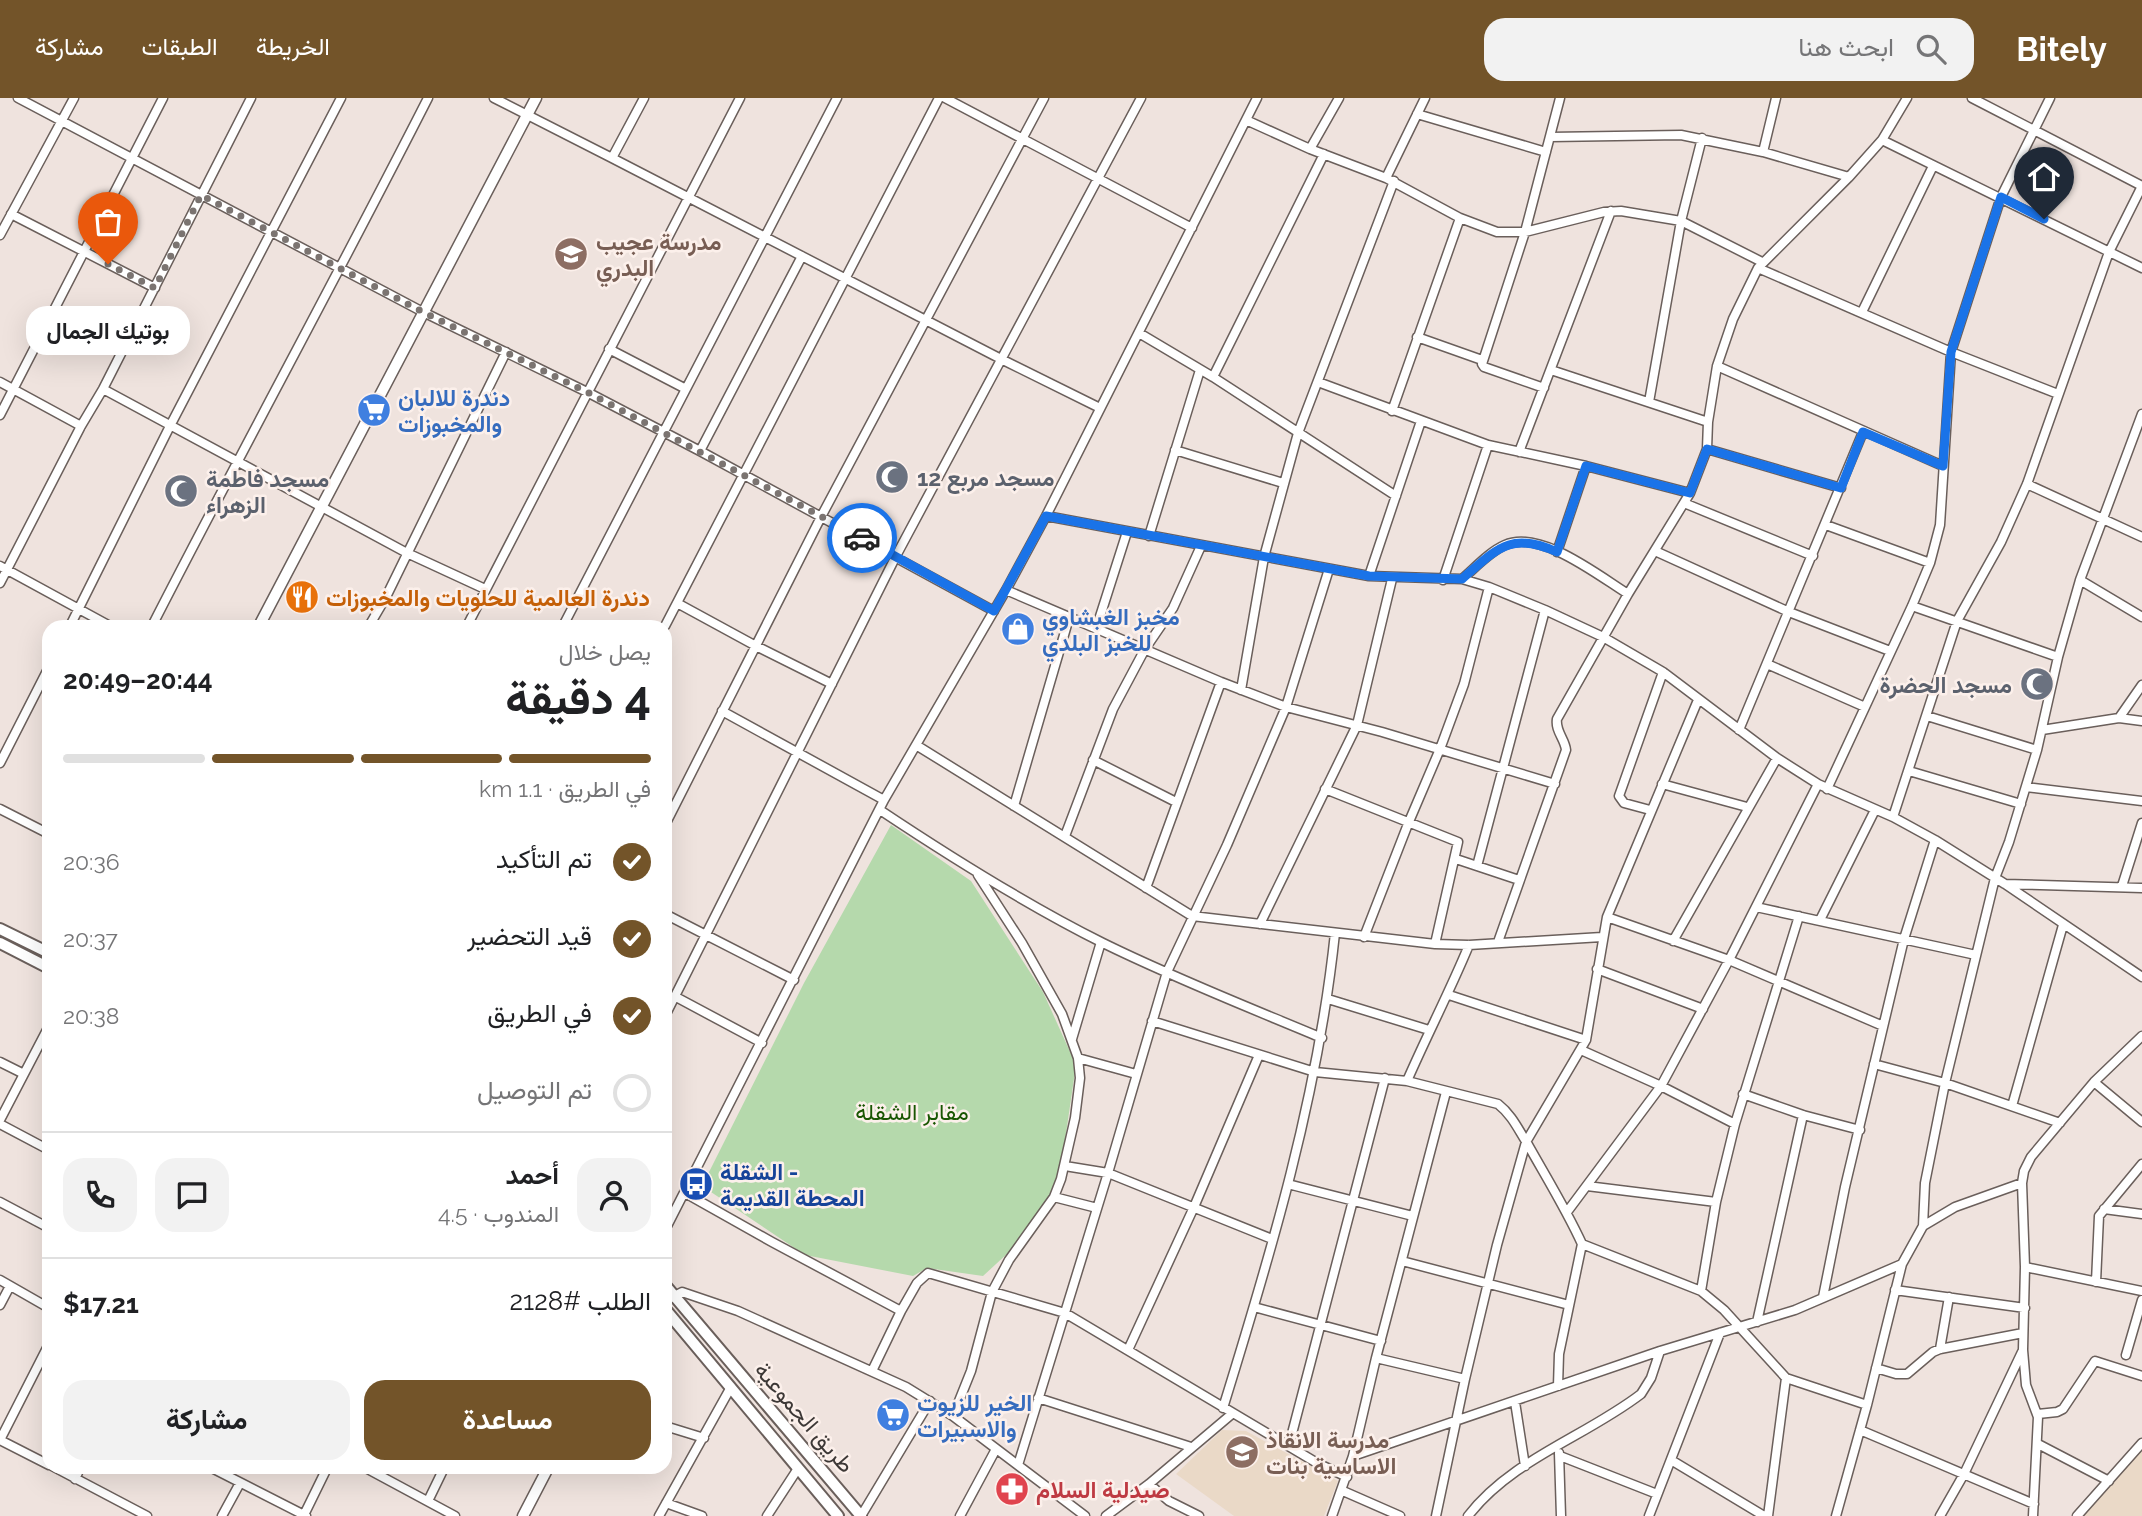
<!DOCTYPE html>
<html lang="ar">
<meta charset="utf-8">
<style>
body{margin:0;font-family:Raleway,Vazirmatn,sans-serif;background:#f2f2f2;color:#202124;direction:rtl;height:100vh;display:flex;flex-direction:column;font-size:26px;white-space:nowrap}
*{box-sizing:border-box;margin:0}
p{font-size:23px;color:#757577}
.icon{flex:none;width:38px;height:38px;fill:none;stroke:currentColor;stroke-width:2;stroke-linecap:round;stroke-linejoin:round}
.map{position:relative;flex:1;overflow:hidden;direction:ltr}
.side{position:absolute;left:42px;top:522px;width:630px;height:854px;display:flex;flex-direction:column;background:#fff;border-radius:21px;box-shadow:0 7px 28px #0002;direction:rtl}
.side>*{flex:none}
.pin{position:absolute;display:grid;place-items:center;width:60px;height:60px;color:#fff;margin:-72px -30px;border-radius:50% 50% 50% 0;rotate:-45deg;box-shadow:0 0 7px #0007}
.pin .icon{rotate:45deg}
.courier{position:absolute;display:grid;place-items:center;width:70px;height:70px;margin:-35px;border:5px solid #1a73e8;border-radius:50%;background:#fff;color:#222;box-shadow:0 2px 9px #0007}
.bubble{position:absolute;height:49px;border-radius:21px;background:#fff;box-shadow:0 7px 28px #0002;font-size:23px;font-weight:700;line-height:49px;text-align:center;direction:rtl}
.head em{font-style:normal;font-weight:700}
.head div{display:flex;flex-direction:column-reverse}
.head{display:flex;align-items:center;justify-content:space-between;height:119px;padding:0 21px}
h1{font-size:46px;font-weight:700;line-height:52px}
.bar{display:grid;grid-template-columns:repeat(4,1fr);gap:10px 7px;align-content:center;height:84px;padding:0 21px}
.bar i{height:9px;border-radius:5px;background:#e0e0e0}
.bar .selected{background:#735429}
.bar p{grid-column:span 4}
.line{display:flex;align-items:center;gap:18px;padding:0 21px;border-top:2px solid #e0e0e0}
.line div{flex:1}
.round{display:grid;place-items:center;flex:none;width:74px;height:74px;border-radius:21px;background:#f2f2f2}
ol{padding:0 21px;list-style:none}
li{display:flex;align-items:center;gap:21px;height:77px}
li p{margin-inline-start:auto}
li .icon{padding:7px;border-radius:50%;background:#735429;color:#fff;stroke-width:4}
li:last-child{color:#757577}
li i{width:38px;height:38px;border:4px solid #e0e0e0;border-radius:50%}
.primary-button{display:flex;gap:14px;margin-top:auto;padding:14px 21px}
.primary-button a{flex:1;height:80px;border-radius:21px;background:#735429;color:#fff;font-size:28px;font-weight:700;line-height:80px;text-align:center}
.primary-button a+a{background:#f2f2f2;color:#202124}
header{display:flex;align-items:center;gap:42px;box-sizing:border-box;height:98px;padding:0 35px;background:#735429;color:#fff}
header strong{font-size:33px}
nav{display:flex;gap:38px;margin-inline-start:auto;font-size:24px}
.search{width:490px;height:63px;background:#f2f2f2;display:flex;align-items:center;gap:18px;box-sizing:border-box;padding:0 24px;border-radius:21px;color:#757577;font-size:26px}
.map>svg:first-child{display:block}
.education{fill:#ead9c7}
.green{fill:#b5d9ac}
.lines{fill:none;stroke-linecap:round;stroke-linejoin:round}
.minor-casing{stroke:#6a5f5b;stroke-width:11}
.tertiary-casing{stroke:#6a5f5b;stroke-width:13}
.secondary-casing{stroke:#6a5f5b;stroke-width:14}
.minor{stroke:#fff;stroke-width:8}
.tertiary{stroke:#fff;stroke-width:10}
.secondary{stroke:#fff;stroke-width:10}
.done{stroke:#7b7471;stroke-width:7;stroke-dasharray:0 12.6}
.route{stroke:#1a73e8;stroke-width:9}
.labels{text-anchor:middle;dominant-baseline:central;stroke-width:5;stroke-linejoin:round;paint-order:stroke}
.education-label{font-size:23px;font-weight:bold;fill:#785e54;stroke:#fcf0eb;text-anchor:start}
.shop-label{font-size:23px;font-weight:bold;fill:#366cbe;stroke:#fcf0eb;text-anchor:start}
.worship-label{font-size:23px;font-weight:bold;fill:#5b616d;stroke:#fcf0eb;text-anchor:start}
.food-label{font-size:23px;font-weight:bold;fill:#c56008;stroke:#fcf0eb;text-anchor:start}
.park-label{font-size:23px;fill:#195602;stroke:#fcf0eb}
.transit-label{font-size:23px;font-weight:bold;fill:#164399;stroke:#fcf0eb;text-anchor:start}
.street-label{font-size:23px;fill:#3d3836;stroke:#fcf0eb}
.health-label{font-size:23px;font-weight:bold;fill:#be3a42;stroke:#fcf0eb;text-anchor:start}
</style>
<header>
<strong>Bitely</strong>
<div class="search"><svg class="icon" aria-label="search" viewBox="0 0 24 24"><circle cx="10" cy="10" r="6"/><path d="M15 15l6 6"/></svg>ابحث هنا</div>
<nav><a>الخريطة</a><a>الطبقات</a><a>مشاركة</a></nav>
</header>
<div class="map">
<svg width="2142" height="1418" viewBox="0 0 2142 1418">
<rect width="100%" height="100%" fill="#efe3de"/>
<!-- education -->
<path class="education" d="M1222,1332L1246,1333L1338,1383L1324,1418H1234L1176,1376Z
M2142,1344V1418H2073Z"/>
<!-- green -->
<path class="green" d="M891,727L971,783L1043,894L1076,967L1058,1090L1020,1144L983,1178L927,1170L913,1178L805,1157L702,1088L804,885Z"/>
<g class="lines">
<!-- minor casing -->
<g class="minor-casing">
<path id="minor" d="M18,0L423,214L587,294L700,353L994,513
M494,0L612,60L644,0
M945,0L1192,130
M1972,0L2142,88
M1417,16L1546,54
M1246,22L1310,51L1386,80L1460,120L1497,134H1525L1604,114L1621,113L1681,123L1762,164
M1550,39L1681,37L1763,54L1849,79
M1882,42L2142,170
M1310,51L1339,0
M1763,54L1776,0
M612,60L1001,261L1100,310
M1386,80L1425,0
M11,116L155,190
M0,137L74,0
M1758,170L1951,254L2058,296
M1862,214L1933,68
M1139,235L1213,279L1396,398
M1417,239L1482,262
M609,251L686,291
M1717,268L1943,368
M1551,272L1708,324
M1213,279L1324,56
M0,284L81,328
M1318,284L1488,347L1586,368L1690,395
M1544,290L1484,269L1482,266L1525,134L1560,0
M103,291L407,455L485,491
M1649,304L1681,123L1702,40
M1392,313L1460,120
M0,317L163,0
M1707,351L1841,390
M1175,352L1283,385
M700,353L802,158
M1519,354L1611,113
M2027,386L2142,439
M1684,405L1813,458
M1046,418L1369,478L1462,481L1489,489L1545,512L1603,539L1663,574L1777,660L1818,686L1893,719L1935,742L2005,786L2142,879
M1826,427L1930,465
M1149,438L1200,272
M1655,453L1789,514L1890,553
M1557,454L1586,368
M0,468L110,528
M1369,478L1421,323
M1462,481C1475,470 1489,454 1505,447C1540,431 1599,478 1628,496
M1443,482L1488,347
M2080,482L2142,519
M0,485L81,328L103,291L251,0
M1006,492L1221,584L1286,609L1382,634L1555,686
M677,505L756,548L832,586
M1912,508L2058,559
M70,528L170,328L341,0
M152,528C242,352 338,177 428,0
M369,528L386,499L506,254
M467,528L740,0
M563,528L837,0
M665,528L939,0
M1096,531L1127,434
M1767,566L1865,609
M1241,592L1264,459L1298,335L1394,83
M722,613L884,702
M1927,618L2037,652
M2119,620L2142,587
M1739,632L1863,334
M2042,632L2119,620L2142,623
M916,647L1192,818L1435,846L1469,847L1602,839
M1093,662L1176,704
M0,665L49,569
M1909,673L2021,706
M1662,686L1747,709
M2026,689L2142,703
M1325,691L1458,744L1435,846
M1827,691L1912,508L1930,465L1940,427L1951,254L2001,99L2050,0
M1014,708L1069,520
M0,711L49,736
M880,712C952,760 1025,806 1103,845C1174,880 1248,909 1322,940
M1650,712L1624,705L1619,698L1663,574
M1893,719L1957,523L2001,444L2027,386L2109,154L2142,88
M665,727L822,417L1044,0
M1065,738L1113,611L1145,551L1173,510L1201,448
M1456,761L1519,782
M1477,768L1545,512
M2005,786L2142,790
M2122,788L2142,725
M1146,790L1221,584
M1756,809L1976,857
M665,816L794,882
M1607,819L1729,862L1883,928
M1820,822L1875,712
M1260,826L1357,627L1392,481
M1364,839L1408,726L1440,651L1464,586L1489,489
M1673,843L1777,660
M1498,844L1566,652C1565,641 1555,633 1557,621L1628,496L1690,395L1707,351L1708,324L1717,268L1733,221L1758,170L1849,79L1882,42L1907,0
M1597,871L1703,911
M1449,897L1586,942
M676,899L762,945
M1328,901L1429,932
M665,918L896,458L1141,0
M1152,923L1315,974L1407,983L1498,1006C1512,1017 1518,1031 1527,1045C1546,1079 1566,1111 1582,1146L1701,1193L1724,1212L1786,1280L1867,1307
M1072,941L1101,844
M1581,952L1661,988L1735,1026
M1078,960L1136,976
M0,964L24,976
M1874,966L1945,985L2060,1025
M1407,983C1427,937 1450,893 1469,847
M2094,984L2142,1024
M1743,996L1803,1017L1860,1032
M2012,1008L2063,827
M0,1022L49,928
M0,1026L49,1052
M1065,1068L1108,1075L1272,1141
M2022,1085L2025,1169L2023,1252L2026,1287L2038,1319L2033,1418
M1288,1086L1413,1118
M1587,1088L1716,1104
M685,1095L772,1144L901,1213
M1054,1099L1097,1110
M0,1104L49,1130
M2104,1111L2142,1116
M1567,1114L1661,988L1729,862L1818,686
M1923,1128L1925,1085L1945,985L1995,780L2009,744L2037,652L2058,559L2080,482L2142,316
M665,1132L884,702L1006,492L1046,418L1257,0
M1402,1163L1569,1207
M2025,1169L2142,1193
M0,1182L49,1210
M2096,1184L2099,1118L2142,1066
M1895,1192L2025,1210
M1701,1193L1716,1104L1735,1026L1799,818
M1823,1199L1845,1089L1904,841L1935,742
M665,1203L682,1194L738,1213L906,1289L953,1318L1085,1418
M0,1207L10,1188
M1254,1209L1381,1243
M1757,1224L1803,1017
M1940,1251L1949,1199
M1128,1252L1194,1109L1259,957
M2126,1257L2142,1202
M1376,1260L1465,1281
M1876,1270L1896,1276H1907L1933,1254L1940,1251L2023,1235
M872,1273L901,1213L917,1185L928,1175L935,1177L1065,1215L1317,1365L1347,1379
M1558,1288L1559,1256L1582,1146
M1038,1300L1191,1349
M1515,1304L1525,1368
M1223,1310C1271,1155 1318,998 1335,835
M2038,1316L2057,1314L2063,1311L2095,1263L2142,1278
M953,1318L971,1273L992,1194L1009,1162L1054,1099L1061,1081L1075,1020L1080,980L1078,960L1062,916L1022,845L978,777
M665,1328L704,1340
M1860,1332L2034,1406
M0,1342L49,1246
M0,1342L49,1367
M2038,1346L2109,1383
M1289,1347L1385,980
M1559,1355L1561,1418
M1353,1358L1376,1260L1446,994
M1560,1358L1657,1396
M1671,1362L1764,1418
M1018,1367L1108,1075L1167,874L1227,747L1286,609L1329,471
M52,1368L147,1418
M208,1368L306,1418
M362,1368L455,1418
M75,1381L81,1368
M1149,1386L1169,1403L1199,1418
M1343,1393L1400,1418
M428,1403L445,1368
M666,1405L702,1418
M304,1417L328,1368
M222,1418L240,1385
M659,1418L731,1289
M767,1418L797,1372
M861,1418L930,1303
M960,1418L996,1351
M1106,1418L1149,1386L1233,1315
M1332,1418L1353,1358L1660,1253L1795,1212L1902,1166
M1436,1418L1465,1281L1497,1147L1526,1044L1586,942L1607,819L1698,602
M1468,1418C1512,1361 1585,1339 1641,1296L1651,1280L1660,1253
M1649,1418L1720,1235
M1768,1418L1786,1280
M1836,1418L1867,1307L1902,1166L1923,1128L1955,1109L2022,1085L2024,1073L2031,1059L2094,984L2142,938
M1940,1418L1964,1376L2022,1254
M2077,1418L2142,1345"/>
</g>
<!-- tertiary casing -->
<g class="tertiary-casing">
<path id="tertiary" d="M259,528L536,0
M523,1418L549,1368"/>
</g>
<!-- secondary casing -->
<g class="secondary-casing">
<path id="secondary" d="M0,831L49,855
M0,845L49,870
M665,1187L861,1418
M665,1211L838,1418"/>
</g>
<!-- minor -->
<use href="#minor" class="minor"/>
<!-- tertiary -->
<use href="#tertiary" class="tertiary"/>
<!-- secondary -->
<use href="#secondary" class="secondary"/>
</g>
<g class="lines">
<!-- done -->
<path class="done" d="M108,166L155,190L201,97L423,214L587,294L862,440"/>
<!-- route -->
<path class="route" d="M862,440L994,513L1046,418L1369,478L1462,481C1497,451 1510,433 1557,454L1586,368L1690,395L1707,351L1841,390L1863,334L1943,368L1951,254L2001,99L2044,121"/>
</g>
<!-- icons -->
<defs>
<g id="school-disc" transform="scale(1.75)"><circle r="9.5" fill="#8d6e63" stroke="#fcf0eb"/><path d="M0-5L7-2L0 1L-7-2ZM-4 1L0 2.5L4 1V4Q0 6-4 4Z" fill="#fff"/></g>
<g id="supermarket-disc" transform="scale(1.75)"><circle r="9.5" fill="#3f7fe0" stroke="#fcf0eb"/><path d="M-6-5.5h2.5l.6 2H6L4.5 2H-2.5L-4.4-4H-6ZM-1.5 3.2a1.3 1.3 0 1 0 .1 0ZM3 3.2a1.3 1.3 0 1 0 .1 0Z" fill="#fff"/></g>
<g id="mosque-disc" transform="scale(1.75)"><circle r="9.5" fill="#6b7280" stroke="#fcf0eb"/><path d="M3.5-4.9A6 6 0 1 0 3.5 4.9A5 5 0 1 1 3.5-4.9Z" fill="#fff"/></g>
<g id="restaurant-disc" transform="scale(1.75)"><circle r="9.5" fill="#e8710a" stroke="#fcf0eb"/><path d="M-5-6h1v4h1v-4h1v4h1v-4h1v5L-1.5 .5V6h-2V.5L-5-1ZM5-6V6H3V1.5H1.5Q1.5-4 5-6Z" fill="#fff"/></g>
<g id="shop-disc" transform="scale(1.75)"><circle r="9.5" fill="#3f7fe0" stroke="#fcf0eb"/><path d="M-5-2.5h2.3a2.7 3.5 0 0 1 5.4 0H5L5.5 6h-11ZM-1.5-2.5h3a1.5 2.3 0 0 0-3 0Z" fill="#fff"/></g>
<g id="bus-disc" transform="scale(1.75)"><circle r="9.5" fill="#1a4fb4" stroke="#fcf0eb"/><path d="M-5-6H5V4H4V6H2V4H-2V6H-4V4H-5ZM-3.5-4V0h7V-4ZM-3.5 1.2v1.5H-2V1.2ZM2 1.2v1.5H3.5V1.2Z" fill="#fff"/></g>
<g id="pharmacy-disc" transform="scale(1.75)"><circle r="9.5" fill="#e0444e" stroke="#fcf0eb"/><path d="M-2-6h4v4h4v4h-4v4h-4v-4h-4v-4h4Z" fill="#fff"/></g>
</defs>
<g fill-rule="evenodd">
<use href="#school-disc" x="571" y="156"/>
<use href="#supermarket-disc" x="374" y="312"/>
<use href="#mosque-disc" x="892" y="379"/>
<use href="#mosque-disc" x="181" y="393"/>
<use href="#restaurant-disc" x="302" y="499"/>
<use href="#shop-disc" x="1018" y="531"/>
<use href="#mosque-disc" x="2037" y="586"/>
<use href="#bus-disc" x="696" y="1086"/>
<use href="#supermarket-disc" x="893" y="1317"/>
<use href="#school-disc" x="1242" y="1354"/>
<use href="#pharmacy-disc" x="1012" y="1391"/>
</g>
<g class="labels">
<!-- education labels -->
<g class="education-label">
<text x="596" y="143">مدرسة عجيب<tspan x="596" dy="26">البدري</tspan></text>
<text x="1266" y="1341">مدرسة الانقاذ<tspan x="1266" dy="26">الاساسية بنات</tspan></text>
</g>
<!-- shop labels -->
<g class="shop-label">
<text x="398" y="299">دندرة للالبان<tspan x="398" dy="26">والمخبوزات</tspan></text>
<text x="1042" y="518">مخبز الغبشاوي<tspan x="1042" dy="26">للخبز البلدي</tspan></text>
<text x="917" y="1304">الخير للزيوت<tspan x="917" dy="26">والاسبيرات</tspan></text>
</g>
<!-- worship labels -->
<g class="worship-label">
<text x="917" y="379">مسجد مربع 12</text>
<text x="206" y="380">مسجد فاطمة<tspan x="206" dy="26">الزهراء</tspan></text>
<text x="2012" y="586" text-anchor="end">مسجد الحضرة</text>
</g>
<!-- food labels -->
<g class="food-label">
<text x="326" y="499">دندرة العالمية للحلويات والمخبوزات</text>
</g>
<!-- park labels -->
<g class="park-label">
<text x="912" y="1013">مقابر الشقلة</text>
</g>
<!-- transit labels -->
<g class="transit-label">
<text x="720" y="1073">الشقلة -<tspan x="720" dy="26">المحطة القديمة</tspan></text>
</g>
<!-- street labels -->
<g class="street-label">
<text transform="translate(805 1319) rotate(49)">طريق الجموعية</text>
</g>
<!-- health labels -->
<g class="health-label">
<text x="1036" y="1391">صيدلية السلام</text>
</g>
</g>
</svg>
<div class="pin" style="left:108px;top:166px;background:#ea580c"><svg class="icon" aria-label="bag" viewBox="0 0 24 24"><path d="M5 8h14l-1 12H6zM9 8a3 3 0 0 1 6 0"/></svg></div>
<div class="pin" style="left:2044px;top:121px;background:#1f2937"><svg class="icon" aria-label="home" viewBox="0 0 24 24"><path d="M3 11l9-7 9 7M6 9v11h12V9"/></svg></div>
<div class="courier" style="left:862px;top:440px"><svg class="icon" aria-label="car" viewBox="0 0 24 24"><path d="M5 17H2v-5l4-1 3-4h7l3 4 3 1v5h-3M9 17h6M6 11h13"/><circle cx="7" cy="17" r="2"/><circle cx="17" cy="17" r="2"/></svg></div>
<div class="bubble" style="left:26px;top:208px;width:164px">بوتيك الجمال</div>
<section class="side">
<div class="head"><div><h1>4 دقيقة</h1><p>يصل خلال</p></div><em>20:44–20:49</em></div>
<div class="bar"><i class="selected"></i><i class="selected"></i><i class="selected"></i><i></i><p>في الطريق · 1.1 km</p></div>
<ol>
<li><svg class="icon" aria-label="check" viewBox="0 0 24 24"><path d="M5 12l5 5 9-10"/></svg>تم التأكيد<p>20:36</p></li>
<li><svg class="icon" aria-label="check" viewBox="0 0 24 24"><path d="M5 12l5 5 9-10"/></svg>قيد التحضير<p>20:37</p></li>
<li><svg class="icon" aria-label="check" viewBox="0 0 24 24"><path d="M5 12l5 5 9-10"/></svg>في الطريق<p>20:38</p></li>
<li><i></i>تم التوصيل</li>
</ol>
<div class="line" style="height:126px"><a class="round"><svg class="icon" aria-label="person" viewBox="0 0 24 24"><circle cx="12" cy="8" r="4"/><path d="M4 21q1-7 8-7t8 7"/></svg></a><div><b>أحمد</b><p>المندوب · 4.5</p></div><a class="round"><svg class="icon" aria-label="chat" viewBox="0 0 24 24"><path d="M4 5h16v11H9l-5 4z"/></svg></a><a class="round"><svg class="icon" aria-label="phone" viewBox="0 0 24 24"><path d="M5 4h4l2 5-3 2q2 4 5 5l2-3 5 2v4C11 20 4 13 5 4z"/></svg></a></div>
<div class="line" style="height:91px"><div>الطلب #2128</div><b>$17.21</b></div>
<div class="primary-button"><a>مساعدة</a><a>مشاركة</a></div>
</section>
</div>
